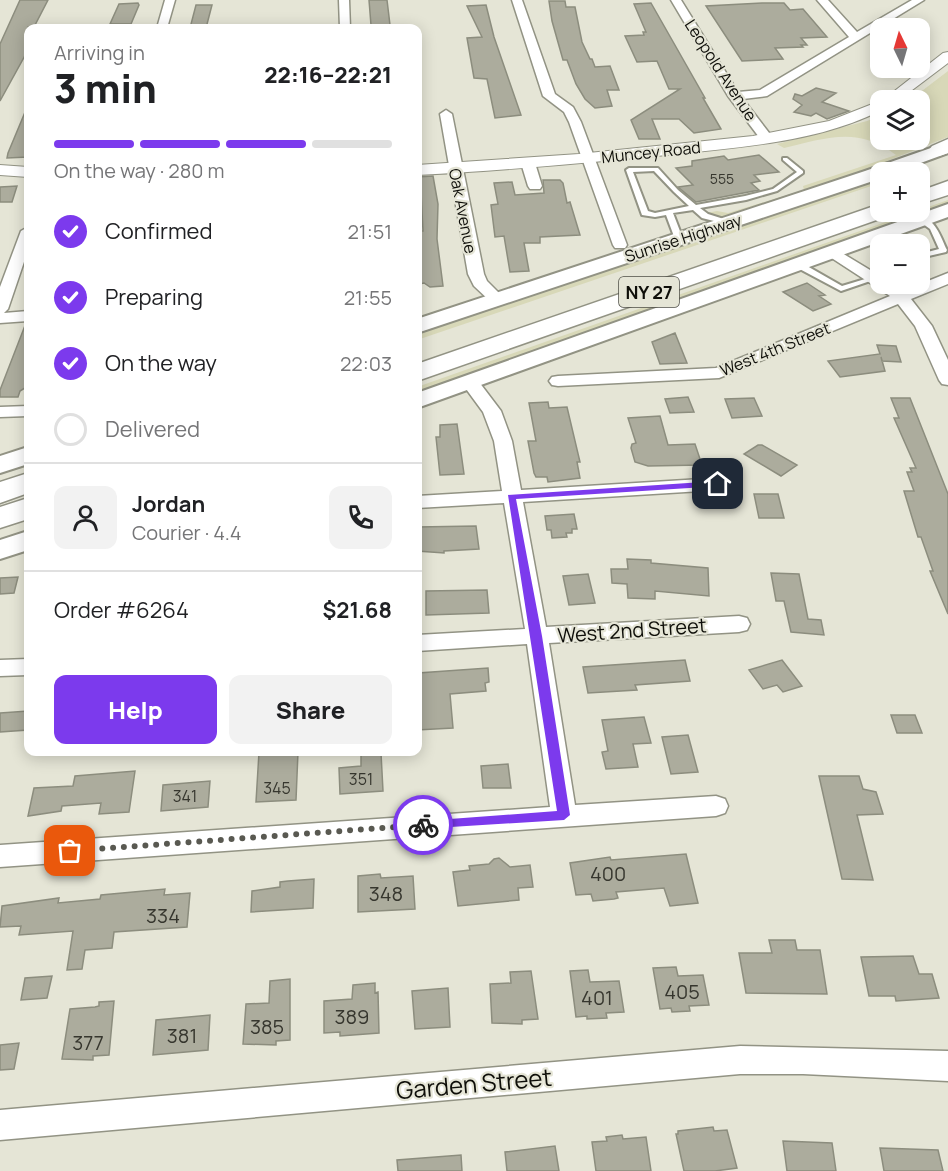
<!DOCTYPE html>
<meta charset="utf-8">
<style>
body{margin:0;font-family:Manrope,sans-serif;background:#f2f2f2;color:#202124;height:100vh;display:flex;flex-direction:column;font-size:22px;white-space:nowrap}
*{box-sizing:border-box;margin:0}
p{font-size:20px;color:#757577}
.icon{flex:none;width:33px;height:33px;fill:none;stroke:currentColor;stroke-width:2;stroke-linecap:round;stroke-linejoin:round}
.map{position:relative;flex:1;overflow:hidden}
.panel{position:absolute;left:24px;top:24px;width:398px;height:732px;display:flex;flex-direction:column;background:#fff;border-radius:12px;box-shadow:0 3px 15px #0003}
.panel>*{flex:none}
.needle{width:39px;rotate:355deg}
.buttons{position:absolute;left:870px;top:18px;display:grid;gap:12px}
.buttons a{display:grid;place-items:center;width:60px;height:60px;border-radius:12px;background:#fff;box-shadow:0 3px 15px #0003;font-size:30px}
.pin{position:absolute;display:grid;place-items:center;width:51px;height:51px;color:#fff;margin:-26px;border-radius:12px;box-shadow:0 3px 9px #0006}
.courier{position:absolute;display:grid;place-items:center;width:60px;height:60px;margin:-30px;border:4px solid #7c3aed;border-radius:50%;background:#fff;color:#222;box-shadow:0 2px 8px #0007}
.summary em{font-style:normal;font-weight:800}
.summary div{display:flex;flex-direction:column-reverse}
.summary{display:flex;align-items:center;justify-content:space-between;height:102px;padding:0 30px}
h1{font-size:39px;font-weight:800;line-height:45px}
.bar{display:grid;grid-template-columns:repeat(4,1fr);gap:9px 6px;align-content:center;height:72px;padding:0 30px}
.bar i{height:8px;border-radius:4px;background:#e0e0e0}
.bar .active{background:#7c3aed}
.bar p{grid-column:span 4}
.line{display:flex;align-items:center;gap:15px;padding:0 30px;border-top:2px solid #e0e0e0}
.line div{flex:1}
.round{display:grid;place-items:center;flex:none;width:63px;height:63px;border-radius:12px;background:#f2f2f2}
ol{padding:0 30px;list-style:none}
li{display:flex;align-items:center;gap:18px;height:66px}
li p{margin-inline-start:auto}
li .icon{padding:6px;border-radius:50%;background:#7c3aed;color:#fff;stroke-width:4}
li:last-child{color:#757577}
li i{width:33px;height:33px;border:3px solid #e0e0e0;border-radius:50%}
.action{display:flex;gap:12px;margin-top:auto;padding:12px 30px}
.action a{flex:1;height:69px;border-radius:12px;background:#7c3aed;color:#fff;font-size:24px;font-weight:800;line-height:69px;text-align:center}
.action a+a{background:#f2f2f2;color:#202124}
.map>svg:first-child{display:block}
.green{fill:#d8d8b8}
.building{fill:#acac9d;stroke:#8c8d7e;stroke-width:1.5}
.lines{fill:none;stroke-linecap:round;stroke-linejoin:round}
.service-casing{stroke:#929384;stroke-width:4}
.minor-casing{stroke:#929384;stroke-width:3}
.tertiary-casing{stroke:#929384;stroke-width:2}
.secondary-casing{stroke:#929384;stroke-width:4}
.motorway-casing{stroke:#929384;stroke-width:3}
.service{fill:#fff;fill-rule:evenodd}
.minor{fill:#fff;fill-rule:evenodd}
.tertiary{fill:#fff;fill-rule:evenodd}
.secondary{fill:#fff;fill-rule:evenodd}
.motorway{fill:#fff;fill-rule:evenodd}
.route{fill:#7c3aed}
.done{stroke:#595951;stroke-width:6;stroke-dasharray:0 10.8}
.labels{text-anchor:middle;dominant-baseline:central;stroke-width:4.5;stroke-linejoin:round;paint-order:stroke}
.far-number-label{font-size:14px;fill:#36362e}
.far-street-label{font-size:16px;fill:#0e0e09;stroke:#e5e5d6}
.number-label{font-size:16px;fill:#36362e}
.shield{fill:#e5e5d6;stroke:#4e4e46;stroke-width:1.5}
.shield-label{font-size:18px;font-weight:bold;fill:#0e0e09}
.street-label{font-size:20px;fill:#0e0e09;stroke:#e5e5d6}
.near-number-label{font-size:20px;fill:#36362e}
.near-street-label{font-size:24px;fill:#0e0e09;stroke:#e5e5d6}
</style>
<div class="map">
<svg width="948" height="1171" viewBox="0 0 948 1171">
<rect width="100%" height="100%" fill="#e5e5d6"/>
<!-- green -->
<path class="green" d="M948,71V137L887,161L890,163L735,215L720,217L707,213L717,211L728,213L804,190L803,186L896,155C858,126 827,138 784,148L777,144L867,121L880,116V140H920V100H910Z
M880,179V183L417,340V333Z
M948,200V205L417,395V387Z"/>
<!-- building -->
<path class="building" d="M20,0H48L34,27H28V50L0,101V44Z
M369,0H387L390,25H371Z
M549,1H565L566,7H575L582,42L590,59H592L595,67L610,66L619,90H607L612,106L595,108L585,99L576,84L567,60H563L552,21Z
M138,3L139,5L131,24H110L119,4Z
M651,3L705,98H703L721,129L694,133L679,119H652L660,139H639L631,120L680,89H669L657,61L637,62L625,36L644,35L643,32H646L634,4Z
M762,3H784L790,10L803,9L827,37L801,38L807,45H801L803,47L775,48L783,59L742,61L706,6Z
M196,5H212L206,28H190Z
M486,5L494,37L521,115L495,118L487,79L474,78L467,38L482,37L467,6Z
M816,88L836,93L822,102L849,111L827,119L816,113L811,116L794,112L802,105L793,99L795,94L802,96Z
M28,105V157L7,158L8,153Z
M759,155L779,172L754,175L760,181L751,183L759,190L696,202L678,187L693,185L676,168L692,166V161L724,156L728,160Z
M433,176L438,204L437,239L443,286L430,287L424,283L419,284L417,272V231H423L421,192H417V177Z
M543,180H560L563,183L567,203L570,202L580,235L540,237V243H524L529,271L510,272L504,236L495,237L491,205L498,204L494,183L512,182L515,195L544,193Z
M17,186L12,202H0V187Z
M807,283L825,295L819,296L831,304L813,311L783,292Z
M26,323H28V386L20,391L18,397H0V390Z
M675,333L687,363L660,364L652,342Z
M877,345L896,346L901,362L882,361L881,357L885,371L840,377L828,361L880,354Z
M688,397L694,412L670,413L665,399Z
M754,398L762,416L732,418L725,399Z
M891,398H910L948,494V614L930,571H933L921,537H918L904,491H914L907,472H912L910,468H916L894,418H899Z
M548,402L549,408L567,407L580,462H577L580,478L548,482L547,477H536L534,473L528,441H536L529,403Z
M660,416L668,445L695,444L702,465L648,466L635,462L631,448L632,444L636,443L628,418Z
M457,424L464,474L440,475L436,437H440V425Z
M758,445H762L797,465L781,476L744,454Z
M754,494H778L784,518H759Z
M574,514L577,529H572V533H566L567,537L552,538L551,530H547L545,516Z
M476,526L479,549L444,551V553L417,551V527Z
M627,559L651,560V563L708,568L709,596L655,591V599L628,598L627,584L612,583L611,569H628Z
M771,573L799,574L808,619L821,620L824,635L791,632L784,601H776Z
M588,574L595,603L569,605L563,576Z
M18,577L14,593L0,594V578Z
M487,590L489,613L426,615V591Z
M685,660L690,681L635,685L637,690L588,693L583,667Z
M782,660L802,686L783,692L777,685L763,689L749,670Z
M488,668L489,682L485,683L486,691L450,694L453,728L417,730V712H420L418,673Z
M28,711V730L0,732V713Z
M891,715H915L922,733H897Z
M644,717L651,743L633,744L638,767L606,769L602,752L608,751L602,720Z
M688,735L698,772L671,774L662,737Z
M259,752H298L296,800L256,802Z
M381,753L383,791L340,794L339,768L361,766V755Z
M508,764L511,788H483L481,766Z
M135,771L129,812L99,814L101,803L62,806L61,811L28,816L34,788L73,786L75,776Z
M819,776H859L863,789L876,792L883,814L857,815L873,880L842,879Z
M210,781L208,807L161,811L163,785Z
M686,854L698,903L670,906L664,888L616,892L618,898L614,899L593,901L591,894L576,895L570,863L610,857L611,860Z
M499,858L510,867L530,865L533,887L518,888L519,900L458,906L453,872L470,870L469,866L489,864L494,859Z
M380,874L381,878L413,876L415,909L358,912V876Z
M314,879L313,908L251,912L252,891L280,887V882L288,881Z
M165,889L164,895L190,893L187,927L114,932L112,948L85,950L82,969L67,970L73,931L19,935L21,926L0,927L2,906L59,898L58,903L100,899L101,895Z
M769,940H795L797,950H820L827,994L746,993L739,953H772Z
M913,956L919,974H932L939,998L896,1001L895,996H869L861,957Z
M676,967L678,976L703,975L709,1005L689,1006L690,1011L672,1012L671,1008L660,1009L653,968Z
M588,970L590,982L619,981L624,1012L606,1013L607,1018L587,1019V1016L576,1017L570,971Z
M531,971L538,1019L522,1020V1024L492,1023L490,984L511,983L510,972Z
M52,976L47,998L21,1000L25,978Z
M290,979V1040L276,1041V1045L243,1044L246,1004L269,1003L270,981Z
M375,983V993L378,992L379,1033L340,1036V1032L324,1033V1001L352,999L353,985Z
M448,988L450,1027L415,1029L412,991Z
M114,1001L109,1055L93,1056V1060L62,1059L70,1009L95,1007L99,1006V1002Z
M210,1015L208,1050L153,1055L156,1020Z
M19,1043L14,1069L0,1070V1045Z
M713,1127L714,1131L727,1130L737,1168L715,1171H684L676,1134H678V1131Z
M622,1135L623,1139L646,1137L651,1171H596L592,1142L607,1141L606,1137Z
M783,1141L832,1143L836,1171H787Z
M555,1146L559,1171H507L505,1152Z
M880,1148L938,1150L943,1171H884Z
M461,1155L462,1171H398L397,1160Z"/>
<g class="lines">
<!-- service casing -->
<g class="service-casing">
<path id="service" d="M783,158H787L803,171V173L777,191L746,200L700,208L708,214L730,221V225L702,218L693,210L673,213L683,239L679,241L675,239L666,215L655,217L642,215L626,170L629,168H658L678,190L696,205L745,196L773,189L797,172L783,160ZM654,171L674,192L689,206L655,213L648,211L633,172Z
M919,217C935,217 941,238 947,250L946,252L920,258V254L939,249L930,229L919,221Z
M869,235H875L887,244L880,246L869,239Z
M794,262H800L842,286L875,276L879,278L841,291L794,266Z"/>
</g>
<!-- minor casing -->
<g class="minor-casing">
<path id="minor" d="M165,0H175L167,28H157Z
M339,0H349L350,28H340Z
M512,0H522L555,94L573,107L581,122L627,245L625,248H615L613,245L569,122L564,112L543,96Z
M671,0H681L738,92L760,90L849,37L817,0H828L857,32L912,0H924L767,96L743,99L773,138L767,142L762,141L728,96Z
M446,110L452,114L484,274L487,281L505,299L503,302H491L474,286L468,274L440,114Z
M528,159L535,163L542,186L540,189H530L528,186L521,163Z
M28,227V250L8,309L4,313L28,311V321L0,323V287L21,231Z
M832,247L880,276V284H892L903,291L948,273V284L911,299L932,326L948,360V385L942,384L939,380L915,326L898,304L719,378L558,386L552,385L549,381L552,377L558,376L716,368L890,296L827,255L824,252Z
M470,377L476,378L501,411L512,441L521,490L718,478L725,480L728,484L725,488L718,490L523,502L546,627L739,616L747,618L750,624L747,630L739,632L549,643L575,805L716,796L725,799L728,806L725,813L716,816L0,867V845L550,807L527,644L417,651V635L525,629L504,503L417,508V496L502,491L494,441L483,412L461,382L464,378Z
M28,406V416L0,417V407Z
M28,659V675L0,676V660Z
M740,1046L948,1051V1081L803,1074H740L0,1140V1110Z"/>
</g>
<!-- tertiary casing -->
<g class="tertiary-casing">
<path id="tertiary" d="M948,52V63L899,100H883L943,53Z
M880,101V111C815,143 739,147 667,155C584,163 501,171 417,175V165L579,154L753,136L829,121Z
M0,165L28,167V177L0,175Z"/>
</g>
<!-- secondary casing -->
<g class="secondary-casing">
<path id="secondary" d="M948,142V153L896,172H880L879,179L417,333V319L865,171Z
M948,204V217L417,408V393Z
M28,447V464L0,473V456Z
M28,531V550L0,559V540Z"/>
</g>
<!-- motorway casing -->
<g class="motorway-casing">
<path id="motorway" d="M948,139V153L939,156L932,154L929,150L932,146Z
M948,181V195L920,204V191Z
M880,204V212H891L888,216L417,381V364Z
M28,473V493L0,503V482Z
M28,498V519L0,528V507Z"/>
</g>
<!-- service -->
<use href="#service" class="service"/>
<!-- minor -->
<use href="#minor" class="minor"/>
<!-- tertiary -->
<use href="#tertiary" class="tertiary"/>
<!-- secondary -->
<use href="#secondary" class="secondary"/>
<!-- motorway -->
<use href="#motorway" class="motorway"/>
</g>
<!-- route -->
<path class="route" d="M718,481L721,482V486L516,499L542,636L570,815L564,820L419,829V822L423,821L557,811L508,495Z"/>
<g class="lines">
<!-- done -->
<path class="done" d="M70,851L423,825"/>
</g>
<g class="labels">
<!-- far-number labels -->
<g class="far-number-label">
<text x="722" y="178">555</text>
</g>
<!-- far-street labels -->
<g class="far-street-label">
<text transform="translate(721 70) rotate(57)">Leopold Avenue</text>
<text transform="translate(651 152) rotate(-6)">Muncey Road</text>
<text transform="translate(463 211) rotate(79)">Oak Avenue</text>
<text transform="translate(683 238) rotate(-18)">Sunrise Highway</text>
<text transform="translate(775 349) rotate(-22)">West 4th Street</text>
</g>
<!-- number labels -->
<g class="number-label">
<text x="361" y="779">351</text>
<text x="277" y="788">345</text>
<text x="185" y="796">341</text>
</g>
<!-- shield labels -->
<rect class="shield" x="619" y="277" width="60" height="30" rx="4.5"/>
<g class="shield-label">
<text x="649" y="292">NY 27</text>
</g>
<!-- street labels -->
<g class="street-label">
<text transform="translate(632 630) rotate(-4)">West 2nd Street</text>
</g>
<!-- near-number labels -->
<g class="near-number-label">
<text x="608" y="873">400</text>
<text x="386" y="893">348</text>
<text x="163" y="915">334</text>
<text x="682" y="991">405</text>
<text x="597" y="997">401</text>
<text x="352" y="1016">389</text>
<text x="267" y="1026">385</text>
<text x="182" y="1035">381</text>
<text x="88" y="1042">377</text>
</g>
<!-- near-street labels -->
<g class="near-street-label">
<text transform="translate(474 1083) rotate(-5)">Garden Street</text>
</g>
</g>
</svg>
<div class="buttons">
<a><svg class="needle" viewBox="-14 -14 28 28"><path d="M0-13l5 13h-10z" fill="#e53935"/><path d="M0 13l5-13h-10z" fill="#757577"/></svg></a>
<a><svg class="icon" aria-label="layers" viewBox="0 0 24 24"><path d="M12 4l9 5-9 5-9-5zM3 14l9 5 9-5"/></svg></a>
<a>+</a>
<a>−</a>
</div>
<div class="pin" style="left:70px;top:851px;background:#ea580c"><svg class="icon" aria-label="bag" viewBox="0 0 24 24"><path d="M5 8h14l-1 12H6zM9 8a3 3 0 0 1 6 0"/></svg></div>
<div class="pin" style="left:718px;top:484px;background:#1f2937"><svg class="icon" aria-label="home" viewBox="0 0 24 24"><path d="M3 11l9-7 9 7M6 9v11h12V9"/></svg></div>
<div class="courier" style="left:423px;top:825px"><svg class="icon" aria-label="bike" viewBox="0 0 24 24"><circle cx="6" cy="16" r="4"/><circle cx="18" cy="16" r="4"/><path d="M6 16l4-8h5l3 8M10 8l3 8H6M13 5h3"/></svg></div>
<section class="panel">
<div class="summary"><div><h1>3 min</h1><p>Arriving in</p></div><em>22:16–22:21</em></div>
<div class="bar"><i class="active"></i><i class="active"></i><i class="active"></i><i></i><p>On the way · 280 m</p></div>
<ol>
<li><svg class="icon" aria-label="check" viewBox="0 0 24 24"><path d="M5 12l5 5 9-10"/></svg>Confirmed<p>21:51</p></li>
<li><svg class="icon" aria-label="check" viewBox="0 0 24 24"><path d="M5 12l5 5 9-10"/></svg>Preparing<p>21:55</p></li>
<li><svg class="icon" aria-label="check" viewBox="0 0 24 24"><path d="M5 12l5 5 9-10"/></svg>On the way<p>22:03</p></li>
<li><i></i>Delivered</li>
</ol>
<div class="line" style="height:108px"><a class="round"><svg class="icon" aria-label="person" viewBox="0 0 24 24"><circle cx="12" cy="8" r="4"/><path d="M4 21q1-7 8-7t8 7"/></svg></a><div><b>Jordan</b><p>Courier · 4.4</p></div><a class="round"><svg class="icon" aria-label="phone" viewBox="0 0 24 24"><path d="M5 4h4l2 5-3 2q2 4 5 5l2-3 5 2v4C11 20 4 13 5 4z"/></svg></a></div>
<div class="line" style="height:78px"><div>Order #6264</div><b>$21.68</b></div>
<div class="action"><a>Help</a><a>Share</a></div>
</section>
</div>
